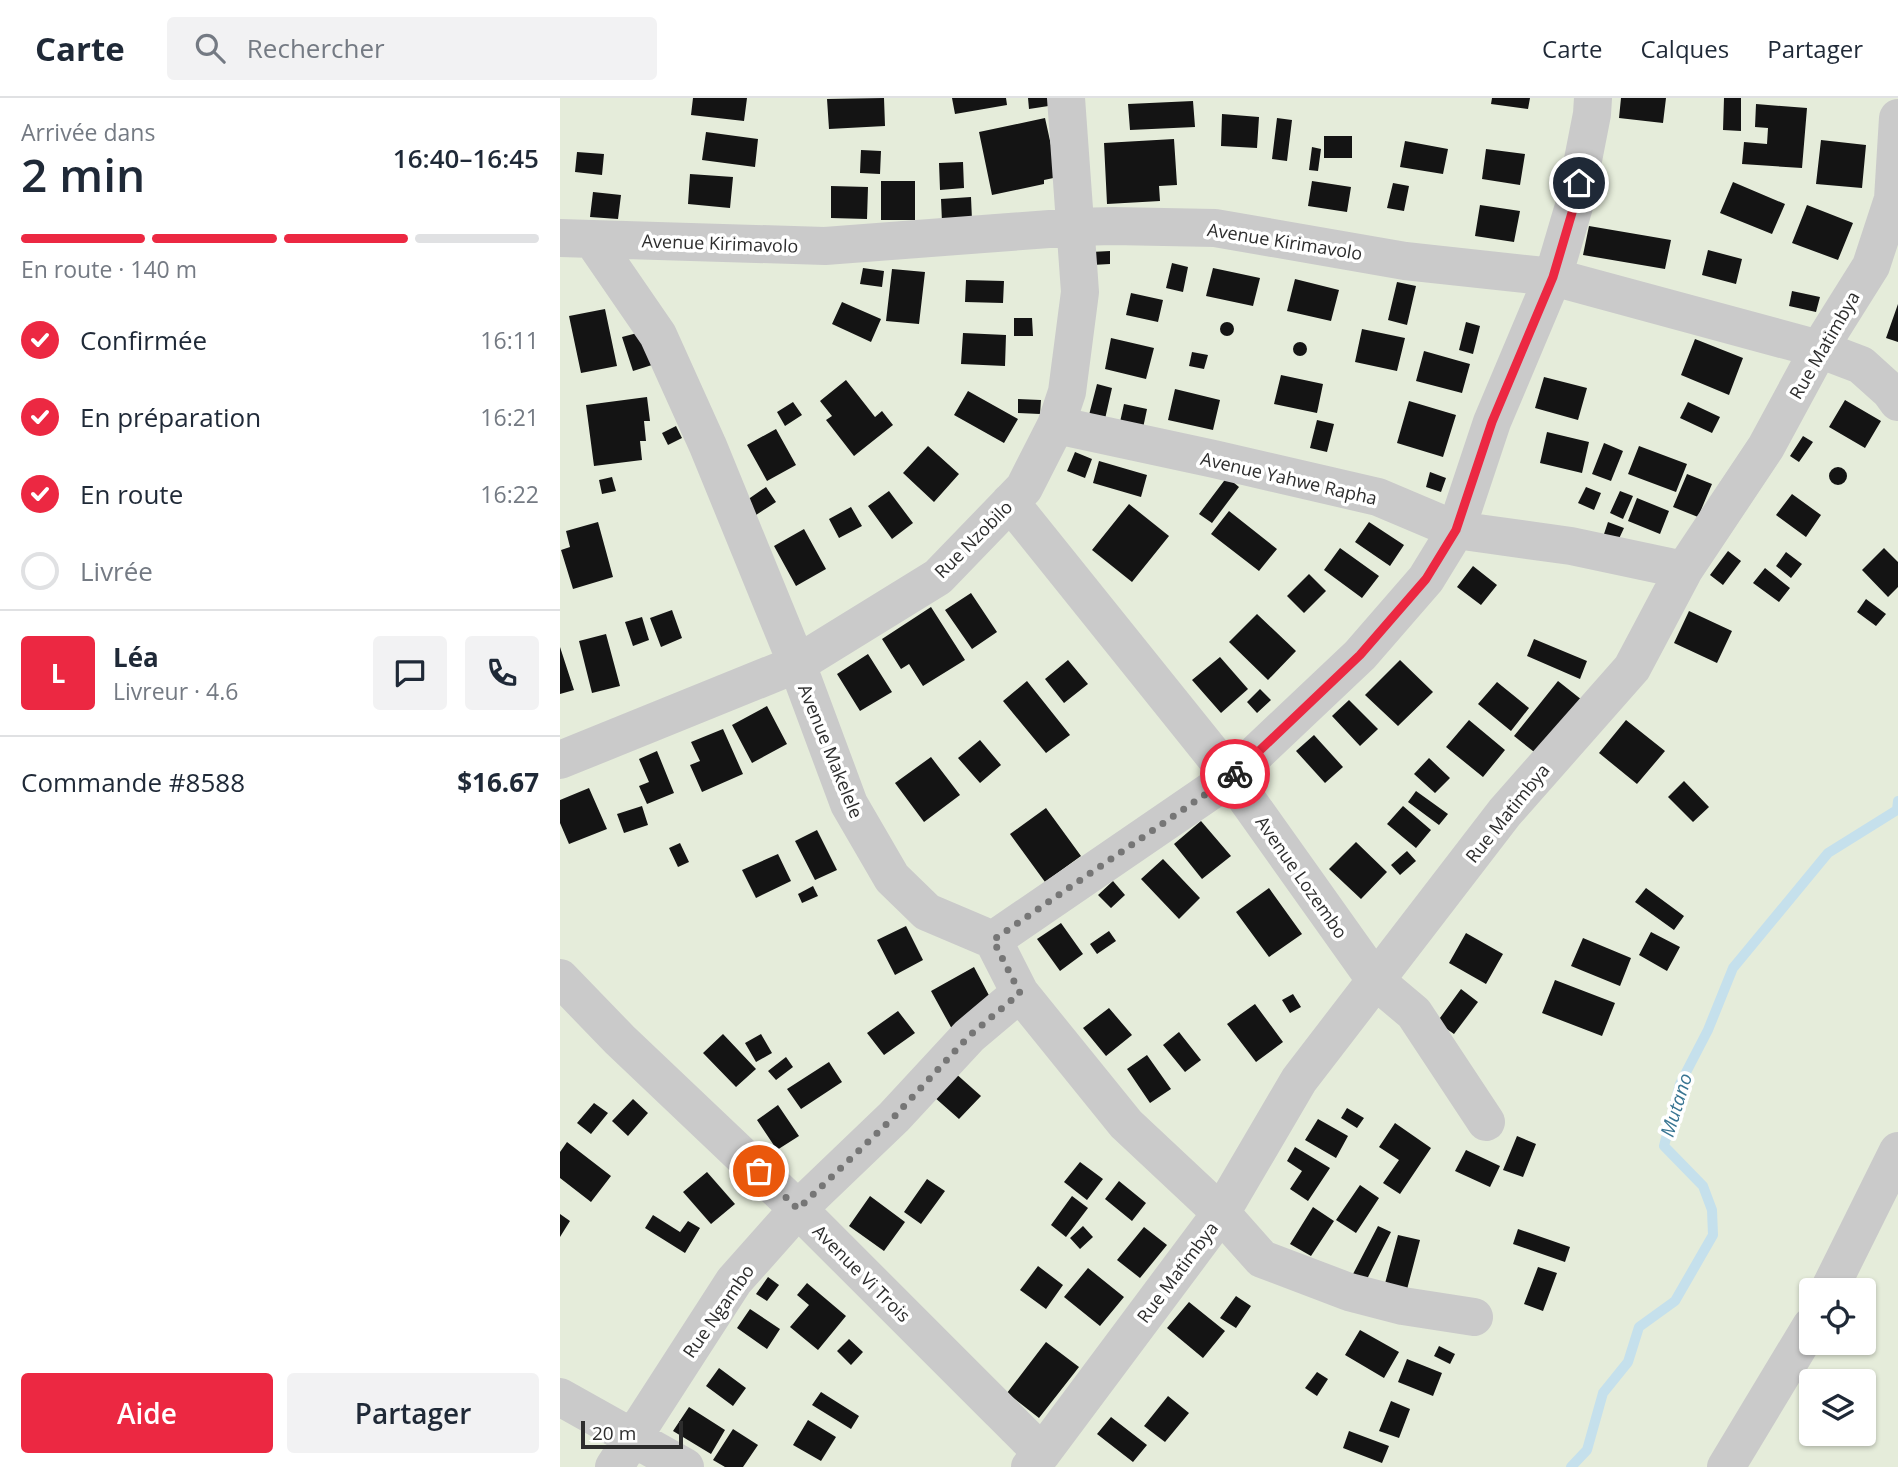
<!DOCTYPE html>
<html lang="fr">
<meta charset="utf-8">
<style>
body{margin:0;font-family:"Open Sans",sans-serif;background:#f2f2f3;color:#1f2937;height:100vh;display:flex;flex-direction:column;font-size:26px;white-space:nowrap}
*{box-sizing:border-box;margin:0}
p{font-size:23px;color:#747a83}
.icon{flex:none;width:38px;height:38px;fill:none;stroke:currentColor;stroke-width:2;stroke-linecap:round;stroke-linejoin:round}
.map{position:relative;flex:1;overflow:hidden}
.details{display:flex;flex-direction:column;background:#fff;width:560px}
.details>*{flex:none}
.fabs{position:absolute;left:1239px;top:1180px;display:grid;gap:14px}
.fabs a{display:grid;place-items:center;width:77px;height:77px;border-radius:7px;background:#fff;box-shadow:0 2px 5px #0004;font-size:35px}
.scale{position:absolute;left:21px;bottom:18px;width:102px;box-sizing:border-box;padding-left:7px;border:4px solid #2d2d2d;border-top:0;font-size:19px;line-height:24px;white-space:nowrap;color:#2d2d2d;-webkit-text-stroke:5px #fff;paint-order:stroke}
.pin{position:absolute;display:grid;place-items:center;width:60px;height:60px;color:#fff;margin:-30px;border:4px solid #fff;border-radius:50%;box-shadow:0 2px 7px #0007}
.courier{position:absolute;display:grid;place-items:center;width:70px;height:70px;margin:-35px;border:5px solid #ec2842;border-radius:50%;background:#fff;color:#222;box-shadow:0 2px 9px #0007}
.overview em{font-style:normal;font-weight:600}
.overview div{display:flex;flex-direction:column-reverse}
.overview{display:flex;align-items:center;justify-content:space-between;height:119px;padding:0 21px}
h1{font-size:46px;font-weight:600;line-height:52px}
.bar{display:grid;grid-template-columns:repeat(4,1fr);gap:10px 7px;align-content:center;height:84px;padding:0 21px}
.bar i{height:9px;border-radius:5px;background:#e0e1e3}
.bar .selected{background:#ec2842}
.bar p{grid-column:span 4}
.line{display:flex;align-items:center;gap:18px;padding:0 21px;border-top:2px solid #e0e1e3}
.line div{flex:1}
.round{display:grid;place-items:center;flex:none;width:74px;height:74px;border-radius:7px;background:#f2f2f3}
ol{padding:0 21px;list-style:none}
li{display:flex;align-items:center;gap:21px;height:77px}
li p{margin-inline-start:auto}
li .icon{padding:7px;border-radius:50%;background:#ec2842;color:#fff;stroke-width:4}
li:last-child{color:#747a83}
li i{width:38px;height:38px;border:4px solid #e0e1e3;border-radius:50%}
.primary-button{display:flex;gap:14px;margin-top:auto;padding:14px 21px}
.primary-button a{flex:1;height:80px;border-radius:7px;background:#ec2842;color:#fff;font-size:28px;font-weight:600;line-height:80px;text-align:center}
.primary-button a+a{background:#f2f2f3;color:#1f2937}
header{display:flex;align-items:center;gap:42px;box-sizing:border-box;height:98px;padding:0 35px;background:#fff;border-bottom:2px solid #e0e1e3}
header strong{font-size:33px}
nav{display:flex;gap:38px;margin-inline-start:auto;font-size:24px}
.search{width:490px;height:63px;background:#f2f2f3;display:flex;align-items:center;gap:18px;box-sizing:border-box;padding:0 24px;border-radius:7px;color:#747a83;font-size:26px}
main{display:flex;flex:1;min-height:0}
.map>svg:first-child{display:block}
.green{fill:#e5ecda;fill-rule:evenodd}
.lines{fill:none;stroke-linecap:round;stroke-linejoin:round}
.stream{stroke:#c5e0ec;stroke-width:10}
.building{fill:#141414}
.minor{stroke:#cacaca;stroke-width:38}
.done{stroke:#767676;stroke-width:7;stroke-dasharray:0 12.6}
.route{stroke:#ec2842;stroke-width:9}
.labels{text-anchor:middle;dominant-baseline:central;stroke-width:7;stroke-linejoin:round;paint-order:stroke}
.street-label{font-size:18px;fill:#2d2d2d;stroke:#fff}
.water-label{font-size:19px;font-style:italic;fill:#387592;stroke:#fff}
</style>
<header>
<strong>Carte</strong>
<div class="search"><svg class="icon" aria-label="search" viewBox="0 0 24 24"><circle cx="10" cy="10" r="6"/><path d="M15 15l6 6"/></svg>Rechercher</div>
<nav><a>Carte</a><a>Calques</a><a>Partager</a></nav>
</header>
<main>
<section class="details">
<div class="overview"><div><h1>2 min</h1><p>Arrivée dans</p></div><em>16:40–16:45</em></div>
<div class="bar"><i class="selected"></i><i class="selected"></i><i class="selected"></i><i></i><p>En route · 140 m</p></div>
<ol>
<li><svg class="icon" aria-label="check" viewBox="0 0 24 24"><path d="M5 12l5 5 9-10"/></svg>Confirmée<p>16:11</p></li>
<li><svg class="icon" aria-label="check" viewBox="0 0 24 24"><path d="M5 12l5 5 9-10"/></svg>En préparation<p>16:21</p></li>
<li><svg class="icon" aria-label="check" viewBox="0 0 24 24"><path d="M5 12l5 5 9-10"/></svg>En route<p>16:22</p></li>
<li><i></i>Livrée</li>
</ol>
<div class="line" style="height:126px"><b class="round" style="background:#ec2842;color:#fff">L</b><div><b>Léa</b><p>Livreur · 4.6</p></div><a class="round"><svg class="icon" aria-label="chat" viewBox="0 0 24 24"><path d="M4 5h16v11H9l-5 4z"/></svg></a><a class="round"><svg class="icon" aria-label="phone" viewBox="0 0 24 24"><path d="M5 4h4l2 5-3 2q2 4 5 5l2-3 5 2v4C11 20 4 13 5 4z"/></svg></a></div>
<div class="line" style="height:91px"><div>Commande #8588</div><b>$16.67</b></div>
<div class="primary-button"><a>Aide</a><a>Partager</a></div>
</section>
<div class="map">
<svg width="1338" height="1369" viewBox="0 0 1338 1369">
<rect width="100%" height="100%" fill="#fff"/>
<!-- green -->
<path class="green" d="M0,0H1338V1369H0ZM1251,1192H1304V1244H1251ZM1251,1283H1304V1335H1251Z"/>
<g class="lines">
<!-- stream -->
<path class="stream" d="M1011,1369L1027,1352L1043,1295L1068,1264L1079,1229L1115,1203L1153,1137L1152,1112L1143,1088L1104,1048L1120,986L1148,932L1173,870L1268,755L1337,712L1338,703"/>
</g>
<!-- building -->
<path class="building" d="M133,0H187L184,23L131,17Z
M324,0L325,28L269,31L267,1Z
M392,0H446L447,7L395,16Z
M468,0H494L495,7L469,11Z
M932,0H970L968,11L931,6Z
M1061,0H1106L1103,25L1059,20Z
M1164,0H1181V33L1163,32Z
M633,3L635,29L570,32L568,6Z
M1196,6L1247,10L1242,70L1182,66L1184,44L1207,46L1208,30L1195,29Z
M662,16L699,19L697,50L661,48Z
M485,20L498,79L484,82V86L432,97L419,34Z
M717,20L732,22L727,63L712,61Z
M146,34L198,41L195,69L142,62Z
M764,38H792V60H764Z
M614,41L617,87L599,88L600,103L547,106L544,45Z
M1261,42L1306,47L1302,90L1256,86Z
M845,43L888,51L883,76L840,69Z
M752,49L761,51L758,73L749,72Z
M926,51L965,56L960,87L922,81Z
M301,52L321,53L320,76L300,75Z
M17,54L44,56L42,77L15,74Z
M403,64L404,90L380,92L379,65Z
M130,76L173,79L170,110L128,106Z
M321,83H355V122H321Z
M752,83L791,89L787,114L748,108Z
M1173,84L1225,106L1212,136L1160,115Z
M833,85L849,88L844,113L827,110Z
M271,88L308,89L307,121L271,120Z
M33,94L61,97L58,121L30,119Z
M411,99L412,122L382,124L381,101Z
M920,107L960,113L954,144L915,138Z
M1247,107L1293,125L1278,162L1232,145Z
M1029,128L1111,142L1105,171L1023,157Z
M1148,152L1182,161L1176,186L1142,177Z
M550,153V166L532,167L531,154Z
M612,165L628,169L623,194L606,190Z
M303,170L324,173L322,189L300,186Z
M653,170L700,180L693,208L646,198Z
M332,171L365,174L359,226L326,223Z
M735,181L779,192L771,223L727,213Z
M406,182L444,183L443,205L405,204Z
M837,184L856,188L847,227L828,222Z
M1232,193L1260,199L1256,214L1229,208Z
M571,195L603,202L598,224L566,217Z
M282,204L321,221L311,244L272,226Z
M1338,206V244L1326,240Z
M45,211L57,268L21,275L9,218Z
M454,220H472L473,238H454Z
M906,224L920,228L913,256L899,252Z
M660 231a7 7 0 1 1 14 0a7 7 0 1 1-14 0Z
M802,231L845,240L837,273L795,264Z
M81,234L92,267L73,273L62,239Z
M403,235L446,237L445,268L401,266Z
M551,240L594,250L586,281L545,271Z
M1135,241L1183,260L1169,297L1121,277Z
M733 251a7 7 0 1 1 14 0a7 7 0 1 1-14 0Z
M864,253L910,266L902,295L856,283Z
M632,254L648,257L644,271L629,268Z
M721,277L763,286L757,315L714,306Z
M984,279L1027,290L1018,322L975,310Z
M286,282L315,319L322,313L333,327L294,358L266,322L272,318L260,303Z
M537,286L552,290L545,321L529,317Z
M615,291L660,302L653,332L608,322Z
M408,293L458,321L444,345L394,317Z
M87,299L90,323H84L86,343H80L82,362L34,368L26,307Z
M458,301L481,302L480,316L458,315Z
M1285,302L1321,323L1305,350L1269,329Z
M849,303L896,317L883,359L837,345Z
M233,304L242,317L225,328L217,314Z
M1128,304L1160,319L1152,335L1120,320Z
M564,306L587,311L583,330L560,324Z
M757,322L774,326L767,354L750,350Z
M116,328L122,340L108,347L102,335Z
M216,331L236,367L207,383L187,347Z
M987,334L1029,344L1022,375L980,365Z
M1243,338L1253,344L1239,364L1230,358Z
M1044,345L1063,353L1051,383L1032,376Z
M368,348L399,376L374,404L343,375Z
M1079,348L1127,366L1116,394L1068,376Z
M515,354L532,361L525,380L507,373Z
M539,363L587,377L581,399L533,385Z
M1269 378a9 9 0 1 1 18 0a9 9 0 1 1-18 0Z
M870,374L886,380L881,394L866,389Z
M1127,376L1152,386L1138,419L1113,409Z
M52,379L56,393L42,396L39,382Z
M667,379L679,389L652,425L639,416Z
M206,389L216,404L196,417L187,402Z
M1026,389L1041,395L1034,412L1018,405Z
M329,393L353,425L332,441L308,408Z
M1060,393L1073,398L1063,421L1050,415Z
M1232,396L1261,417L1246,439L1216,417Z
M1077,400L1109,413L1100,436L1068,423Z
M569,406L609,438L572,484L532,452Z
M291,409L302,428L279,440L269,421Z
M669,413L717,451L699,473L651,436Z
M38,424L53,479L13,491L1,452L10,449L6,433Z
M809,424L844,447L830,468L795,444Z
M1048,424L1064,430L1057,445L1043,439Z
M244,431L266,471L236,488L214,448Z
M780,450L819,478L802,500L764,472Z
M1324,450L1338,464V489L1328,499L1302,472Z
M1168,453L1181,463L1163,487L1150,477Z
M1226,454L1242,466L1231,480L1216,468Z
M913,468L937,487L921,507L897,489Z
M1205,470L1230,490L1219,504L1193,485Z
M749,476L766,493L744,515L727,498Z
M411,495L437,534L412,551L385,512Z
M1306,501L1326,516L1316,528L1297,514Z
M371,509L405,562L363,588L349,566L341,571L322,541Z
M112,512L122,540L101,549L90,520Z
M1129,513L1172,533L1157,565L1114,545Z
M697,516L736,553L708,582L669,544Z
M82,519L89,542L73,548L65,524Z
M46,536L60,588L32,595L19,543Z
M974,541L1027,563L1020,581L967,558Z
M0,549L14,592L0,596Z
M308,556L332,594L300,613L277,576Z
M660,559L688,591L661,615L632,582Z
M508,562L528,586L504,605L485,581Z
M840,562L873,594L838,628L805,597Z
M467,583L510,637L486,655L443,603Z
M998,583L1022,602L978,657L954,638Z
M937,584L969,610L951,633L918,606Z
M700,591L711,602L697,615L687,604Z
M789,602L818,631L800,648L772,618Z
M207,608L227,646L192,665L172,627Z
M909,622L945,652L923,679L886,649Z
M1066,622L1105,653L1077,686L1039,655Z
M163,631L183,676L142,694L130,667L140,663L131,644Z
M754,637L783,669L765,685L736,653Z
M420,642L441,667L420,685L398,660Z
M97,653L114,695L87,706L79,688L89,684L79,661Z
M371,659L400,697L364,724L335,685Z
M869,660L890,680L875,695L854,676Z
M1124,683L1149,709L1133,724L1108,699Z
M29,690L47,731L9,746L0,725V702Z
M856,693L888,716L879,727L848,704Z
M82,708L88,727L64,735L57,716Z
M843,708L871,732L856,750L827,726Z
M486,710L521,758L485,784L450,736Z
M641,723L671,758L642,781L614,746Z
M257,732L277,772L255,782L235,743Z
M796,744L827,774L801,801L769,771Z
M120,745L129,764L118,769L109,750Z
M847,753L856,763L840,777L831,767Z
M218,756L231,783L196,800L182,772Z
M603,761L640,800L619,821L581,781Z
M553,783L565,797L551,810L538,797Z
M253,788L258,798L242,805L238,796Z
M709,790L742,836L709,859L676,814Z
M1086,790L1124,818L1114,832L1075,804Z
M501,825L523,856L500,873L477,841Z
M346,828L363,862L335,877L317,842Z
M549,833L556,843L537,856L530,846Z
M1091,834L1120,849L1107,873L1079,857Z
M906,835L943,856L926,886L889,865Z
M1023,840L1071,860L1060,888L1011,868Z
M414,869L432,903L392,931L371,893Z
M995,882L1055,905L1042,938L982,915Z
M901,891L918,904L894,936L877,924Z
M733,896L741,909L730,915L722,902Z
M695,906L723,944L696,964L667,926Z
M549,910L572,937L546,958L523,930Z
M338,913L355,935L324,957L307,935Z
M619,934L641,962L625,974L603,947Z
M163,936L196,971L176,989L143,955Z
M201,936L212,955L196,964L185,945Z
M587,957L611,991L590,1005L567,971Z
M226,959L233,969L216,982L208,973Z
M269,964L282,984L241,1011L227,991Z
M394,974L421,998L399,1021L373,998Z
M73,1001L88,1015L68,1038L52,1023Z
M34,1005L48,1015L31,1036L17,1025Z
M218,1007L239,1038L217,1052L197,1022Z
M787,1010L804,1020L797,1030L781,1020Z
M758,1021L788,1038L776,1060L745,1042Z
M835,1025L871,1050L840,1096L823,1085L839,1062L819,1049Z
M957,1038L976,1046L963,1079L943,1072Z
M7,1044L51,1078L31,1104L0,1080V1054Z
M735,1049L770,1070L748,1103L730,1091L742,1073L727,1063Z
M906,1052L940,1068L930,1089L895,1073Z
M520,1064L543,1081L527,1102L504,1084Z
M147,1074L175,1106L151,1126L123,1094Z
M367,1081L385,1093L361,1126L344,1114Z
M559,1083L586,1105L572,1123L545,1101Z
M800,1087L819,1100L796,1135L776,1122Z
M310,1098L345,1124L324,1153L289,1128Z
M512,1098L528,1110L506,1139L491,1127Z
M753,1109L774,1123L751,1158L730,1146Z
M0,1116L10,1123L0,1139Z
M93,1117L120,1134L128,1123L140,1130L125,1155L85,1130Z
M523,1128L533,1139L520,1151L510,1140Z
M818,1128L831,1134L806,1183L793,1176Z
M584,1129L607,1147L580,1180L557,1162Z
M958,1131L1010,1149L1005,1164L953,1146Z
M838,1137L860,1142L845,1199L823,1193Z
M478,1168L503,1187L486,1211L460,1192Z
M978,1169L997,1175L983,1213L964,1206Z
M528,1170L564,1199L540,1228L504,1199Z
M208,1179L219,1187L207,1203L196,1196Z
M247,1185L286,1218L258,1252L230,1229L249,1207L237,1197Z
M676,1198L691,1208L676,1230L660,1220Z
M629,1204L665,1233L643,1260L607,1230Z
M190,1211L220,1231L207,1251L177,1230Z
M800,1232L839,1254L824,1280L785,1257Z
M289,1241L303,1254L291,1267L277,1253Z
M486,1244L519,1269L479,1320L447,1295Z
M879,1248L895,1256L890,1266L874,1258Z
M847,1261L882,1275L873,1298L838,1284Z
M159,1270L186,1290L173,1308L146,1288Z
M757,1274L768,1281L757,1298L745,1290Z
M261,1294L299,1318L291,1331L252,1307Z
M608,1298L629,1315L605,1344L584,1328Z
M831,1303L850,1311L839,1340L819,1333Z
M129,1309L165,1332L151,1356L113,1333Z
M551,1319L587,1347L573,1364L537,1336Z
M248,1322L276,1339L261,1363L233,1347Z
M173,1331L198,1347L183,1369H165L153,1362Z
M789,1333L829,1348L822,1365L783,1350Z"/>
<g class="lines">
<!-- minor -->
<path class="minor" d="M0,140L265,148L516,129L553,128L655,130L845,163L993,179L1259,251L1301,267L1330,293L1338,304
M32,141L98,237L148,348L237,566L289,706L332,780L367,814L433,842L460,895L566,1026L661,1115L702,1161L789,1194L843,1208L914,1219
M496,327L654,361L818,399L896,432L1011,448L1124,472
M450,404L671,679L816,883L854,915L926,1024
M0,662L237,566L378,479L464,390L496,327L507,294L520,194L506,0
M433,842L671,679L800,557L866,481L896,432L932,324L993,179L1014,108L1032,16L1033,0
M0,880L60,942L238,1111L482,1355
M1269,1192L1338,1053
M0,1299L125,1369
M54,1369L174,1183L238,1111L334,1019L409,938L460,895
M470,1369L482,1355L661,1115L739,982L945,714L1072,570L1124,472L1206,349L1259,251L1311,168L1333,101L1338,20
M1166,1369L1251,1228"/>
</g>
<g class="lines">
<!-- done -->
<path class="done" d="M199,1073L238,1111L334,1019L409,938L460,895L433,842L675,676"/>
<!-- route -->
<path class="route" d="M675,676L800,557L866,481L896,432L932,324L993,179L1014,108L1019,85"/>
</g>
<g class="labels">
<!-- street labels -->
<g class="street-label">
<text transform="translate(725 143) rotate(9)">Avenue Kirimavolo</text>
<text transform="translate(160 145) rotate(2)">Avenue Kirimavolo</text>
<text transform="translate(1264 247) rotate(-60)">Rue Matimbya</text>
<text transform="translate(729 380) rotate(13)">Avenue Yahwe Rapha</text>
<text transform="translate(413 441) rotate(-45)">Rue Nzobilo</text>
<text transform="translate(271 653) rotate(68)">Avenue Makelele</text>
<text transform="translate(947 715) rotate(-51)">Rue Matimbya</text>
<text transform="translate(742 779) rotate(55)">Avenue Lozembo</text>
<text transform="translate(617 1174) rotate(-53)">Rue Matimbya</text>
<text transform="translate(302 1175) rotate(45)">Avenue Vi Trois</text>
<text transform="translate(158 1213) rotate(-55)">Rue Ngambo</text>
</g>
<!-- water labels -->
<g class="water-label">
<text transform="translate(1116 1007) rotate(-73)">Mutano</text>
</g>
</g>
</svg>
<div class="fabs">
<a><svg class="icon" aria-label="locate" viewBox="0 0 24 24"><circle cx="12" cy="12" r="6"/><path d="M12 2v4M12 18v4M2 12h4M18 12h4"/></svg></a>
<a><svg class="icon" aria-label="layers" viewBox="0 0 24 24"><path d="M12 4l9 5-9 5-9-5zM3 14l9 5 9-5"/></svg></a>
</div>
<div class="scale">20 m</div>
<div class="pin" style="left:199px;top:1073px;background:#ea580c"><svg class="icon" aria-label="bag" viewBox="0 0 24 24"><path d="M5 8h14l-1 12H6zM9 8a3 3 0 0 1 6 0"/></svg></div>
<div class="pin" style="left:1019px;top:85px;background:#1f2937"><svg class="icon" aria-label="home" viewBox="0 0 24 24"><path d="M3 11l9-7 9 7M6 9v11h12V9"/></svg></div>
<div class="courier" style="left:675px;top:676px"><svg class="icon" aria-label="bike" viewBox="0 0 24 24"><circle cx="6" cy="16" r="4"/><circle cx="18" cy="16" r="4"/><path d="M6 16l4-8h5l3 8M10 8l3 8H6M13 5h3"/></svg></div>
</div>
</main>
